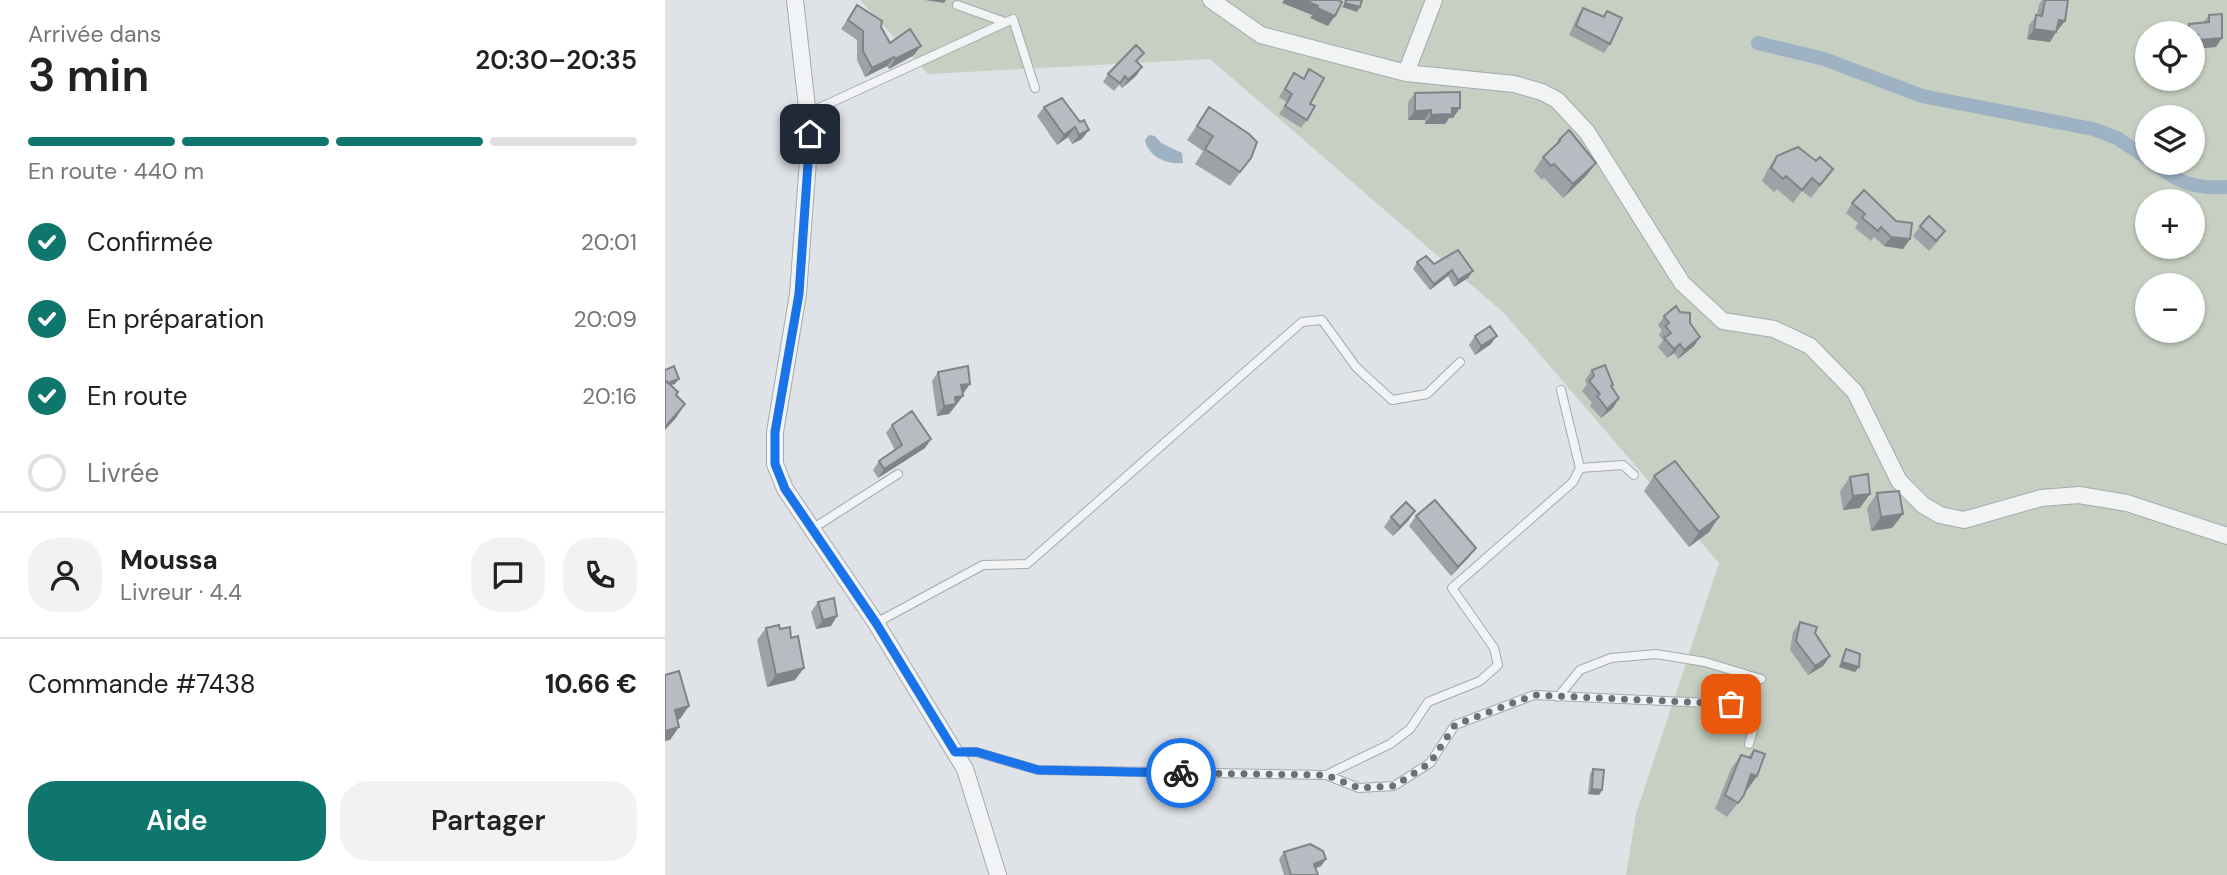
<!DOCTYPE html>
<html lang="fr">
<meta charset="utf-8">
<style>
body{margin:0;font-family:"DM Sans",sans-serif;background:#f2f2f2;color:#222;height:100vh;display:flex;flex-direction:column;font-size:26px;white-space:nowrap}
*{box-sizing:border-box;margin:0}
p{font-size:23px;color:#767676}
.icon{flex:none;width:38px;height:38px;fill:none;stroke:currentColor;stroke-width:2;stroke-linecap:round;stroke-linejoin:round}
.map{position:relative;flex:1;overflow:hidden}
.panel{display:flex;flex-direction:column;background:#fff;width:665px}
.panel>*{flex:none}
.tools{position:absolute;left:1470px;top:21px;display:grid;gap:14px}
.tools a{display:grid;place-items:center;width:70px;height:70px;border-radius:50%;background:#fff;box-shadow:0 2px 5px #0004;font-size:35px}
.pin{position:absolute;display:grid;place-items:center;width:60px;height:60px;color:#fff;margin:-30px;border-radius:14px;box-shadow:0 4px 10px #0006}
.courier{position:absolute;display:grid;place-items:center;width:70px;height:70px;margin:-35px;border:5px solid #1a73e8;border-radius:50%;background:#fff;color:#222;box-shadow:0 2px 9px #0007}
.head em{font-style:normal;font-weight:600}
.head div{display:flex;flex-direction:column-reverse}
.head{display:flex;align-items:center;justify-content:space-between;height:119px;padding:0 28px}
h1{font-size:46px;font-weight:600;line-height:52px}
.bar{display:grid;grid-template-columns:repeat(4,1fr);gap:10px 7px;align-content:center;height:84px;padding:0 28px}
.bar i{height:9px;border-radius:5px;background:#e0e0e0}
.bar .current{background:#0f766e}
.bar p{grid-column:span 4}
.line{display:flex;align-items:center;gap:18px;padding:0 28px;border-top:2px solid #e0e0e0}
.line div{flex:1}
.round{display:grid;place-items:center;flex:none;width:74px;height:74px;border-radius:28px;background:#f2f2f2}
ol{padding:0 28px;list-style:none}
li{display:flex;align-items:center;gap:21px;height:77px}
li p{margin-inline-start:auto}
li .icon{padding:7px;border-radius:50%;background:#0f766e;color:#fff;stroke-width:4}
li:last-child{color:#767676}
li i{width:38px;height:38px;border:4px solid #e0e0e0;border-radius:50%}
.cta{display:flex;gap:14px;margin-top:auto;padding:14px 28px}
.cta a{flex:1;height:80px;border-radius:28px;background:#0f766e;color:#fff;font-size:28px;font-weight:600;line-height:80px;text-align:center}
.cta a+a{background:#f2f2f2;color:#222}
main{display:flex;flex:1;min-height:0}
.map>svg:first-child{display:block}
.green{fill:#c6cfc1;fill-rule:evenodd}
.water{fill:#9db3c3}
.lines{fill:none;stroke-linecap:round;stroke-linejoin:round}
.canal{stroke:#9db3c3;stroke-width:14}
.lane-casing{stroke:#a5aab0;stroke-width:10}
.street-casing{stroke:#a5aab0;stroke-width:18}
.lane{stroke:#f1f3f5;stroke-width:8}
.street{stroke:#f1f3f5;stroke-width:16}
.wall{fill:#9da2a7}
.shaded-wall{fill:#808488}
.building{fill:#b7bcc2;stroke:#808488;stroke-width:2}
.done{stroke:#697078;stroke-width:7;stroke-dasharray:0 12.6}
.route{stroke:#1a73e8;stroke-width:9}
</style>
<main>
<section class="panel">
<div class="head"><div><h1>3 min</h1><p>Arrivée dans</p></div><em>20:30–20:35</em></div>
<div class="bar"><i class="current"></i><i class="current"></i><i class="current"></i><i></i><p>En route · 440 m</p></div>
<ol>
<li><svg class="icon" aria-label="check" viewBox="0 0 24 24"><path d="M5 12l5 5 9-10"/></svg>Confirmée<p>20:01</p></li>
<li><svg class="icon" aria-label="check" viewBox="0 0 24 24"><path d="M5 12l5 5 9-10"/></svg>En préparation<p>20:09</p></li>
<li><svg class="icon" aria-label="check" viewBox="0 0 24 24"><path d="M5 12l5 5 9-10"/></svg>En route<p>20:16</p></li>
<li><i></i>Livrée</li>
</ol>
<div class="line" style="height:126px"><a class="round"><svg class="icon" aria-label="person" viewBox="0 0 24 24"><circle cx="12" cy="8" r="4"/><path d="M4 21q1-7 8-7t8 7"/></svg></a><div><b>Moussa</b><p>Livreur · 4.4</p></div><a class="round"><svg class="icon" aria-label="chat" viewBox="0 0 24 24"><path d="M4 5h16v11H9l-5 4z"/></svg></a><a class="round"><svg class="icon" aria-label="phone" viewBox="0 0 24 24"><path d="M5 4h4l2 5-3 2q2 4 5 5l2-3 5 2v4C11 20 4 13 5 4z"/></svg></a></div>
<div class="line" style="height:91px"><div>Commande #7438</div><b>10.66 €</b></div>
<div class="cta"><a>Aide</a><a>Partager</a></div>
</section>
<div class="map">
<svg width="1562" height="875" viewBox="0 0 1562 875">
<rect width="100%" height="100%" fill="#dfe2e6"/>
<!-- green -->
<path class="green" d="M195,0H1562V875H961L971,814L1054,563L840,314L545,59L263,74ZM1482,33H1528V79H1482ZM1482,117H1528V163H1482ZM1482,201H1528V247H1482ZM1482,285H1528V331H1482Z"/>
<!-- water -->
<path class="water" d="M484,135L490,136L496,143L517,153L518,163C503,165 483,157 480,140Z"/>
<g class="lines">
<!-- canal -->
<path class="canal" d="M1093,43L1159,59L1257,96L1428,129L1452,138L1482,158
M1488,163C1515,183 1528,189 1562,187"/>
<!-- lane casing -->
<g class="lane-casing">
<path id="lane" d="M292,5L340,22
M143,113L348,19L370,88
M915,468L958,465L969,475
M147,529L233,474
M211,623L318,565L362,564L637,322L657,320L691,367L727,400L762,394L795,362
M893,697L915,670L946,658L991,654L1040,662L1096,679
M291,752H311L373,770L661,775L694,788L729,786L765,763L790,725L869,695L1066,704L1090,723L1084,744
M661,775L725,744L745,729L763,702L815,681L833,665L829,648L787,588L908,482L915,468L896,390"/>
</g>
<!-- street casing -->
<g class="street-casing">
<path id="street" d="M130,0L145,134L133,294L110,432V464L120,489L211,623L300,769L333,875
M546,0L596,35L741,73L849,84L877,92L892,100L922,132L1017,283L1058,321L1109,329L1145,346L1190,392L1234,481L1258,505L1275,515L1299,520L1376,498L1414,495L1462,503L1562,536
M741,73L769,0"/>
</g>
<!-- lane -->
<use href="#lane" class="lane"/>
<!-- street -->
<use href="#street" class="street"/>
</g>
<!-- wall -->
<path class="wall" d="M1377,0H1403L1400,21L1392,30L1385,42L1362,39L1364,25L1372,15L1374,5Z
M192,5L216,27L225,43L249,55L224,69L222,66L200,77L192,60V40L176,29Z
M918,8L938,16L942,11L945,44L939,53L904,35L912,17Z
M1544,15L1551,47L1528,49V33H1517L1524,24L1538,23Z
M472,62L477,67L471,76L457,88L454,85L449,91L438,82L443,74Z
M644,69L645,104L642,120L636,128L614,114L622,102L614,97L629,73L638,79Z
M750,93L788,118H784L780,124H760V120H743V102Z
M397,98L417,139L407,144L403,137L392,145L372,116L379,107Z
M544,107L586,158L565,186L530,164L538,151L522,140Z
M894,140L931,163L921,176L898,198L879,178L877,180L869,171L878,157L888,148Z
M1112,156L1151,161L1168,169L1146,198L1137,191L1128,203L1112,189L1109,192L1097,181L1103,169Z
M1187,203L1245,239L1238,249L1219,246L1209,237L1206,241L1190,228L1193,223L1181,213Z
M1255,226L1274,240L1264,251L1248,236Z
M752,262L769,264L808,271L803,278L789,287L783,276L765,290L748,269Z
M999,316L1025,323L1035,337L1029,346L1013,359L1009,353L1002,358L993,347L998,340L994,335L997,331L993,325Z
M810,336L826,344L810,355L804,345Z
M927,370L948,385L947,387L954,398L948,408L936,418L925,406L927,403L917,391L922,384L920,380Z
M273,372L298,394V396L284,414L272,416L267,381Z
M227,425L266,439L260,448L213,478L208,470L214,461L230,450L221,433Z
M989,476L1054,517L1044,532L1024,547L979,491Z
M1185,477L1195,508L1178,510L1175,491Z
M1212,493L1238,514L1227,528L1206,531L1202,508Z
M750,511L743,521L728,536L719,527L726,517Z
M751,516L811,548L804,557L786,576L744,526Z
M153,602L166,626L151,629L146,612Z
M1135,622L1150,633L1165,656L1158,666L1143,675L1125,650L1128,632Z
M101,628L130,680L102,687L92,640Z
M1181,649L1190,672L1174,667L1178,654Z
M1089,750L1092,776L1082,790H1080L1079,795L1062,817L1050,809L1066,769L1076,755L1083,757Z
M928,769L937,790L934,795L923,794L925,774Z
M619,852L661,859L656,866L651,868L653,875H619L614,859Z"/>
<!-- shaded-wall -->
<path class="shaded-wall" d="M260,0H281L279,3Z
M619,0H640L653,6L647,15L617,3Z
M680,3L695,7L692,12L677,7Z
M652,8L670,16L663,26L645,18Z
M1394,20L1400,21L1393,30L1387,29Z
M1369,29L1391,32L1385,42L1362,39Z
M1528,35H1533L1528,42Z
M1557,38L1551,47L1528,49L1533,40Z
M256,46L249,55L224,69L230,59Z
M229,57L222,66L200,77L207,68Z
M477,67L471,76L457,88L463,80Z
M787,108H795L788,118H784L780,124H760L766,115Z
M766,110L760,120H743L750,111Z
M410,127L403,137L392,145L399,135Z
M424,130L417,139L407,144L414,135Z
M931,163L921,176L898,198L908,184Z
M1226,237L1245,239L1238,249L1219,246Z
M787,270L783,276L765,290L769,284Z
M808,271L803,278L789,287L793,280Z
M832,336L826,344L810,355L816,346Z
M1035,337L1029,346L1013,359L1019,350Z
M1015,344L1009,353L1002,358L1009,349Z
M14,379L10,384L0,387V384Z
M305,384L298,394L296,385Z
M298,396L284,414L272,416L279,406L290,397Z
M954,398L948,408L936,418L942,409Z
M20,404L11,418L0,430V427Z
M266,439L260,448L213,478L219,469Z
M1205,494L1195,508L1178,510L1188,496Z
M750,511L743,521L728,536L735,527Z
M1238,514L1227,528L1206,531L1216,517Z
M1054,517L1044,532L1024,547L1034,532Z
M811,548L804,557L786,576L793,567Z
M172,616L166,626L151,629L158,620Z
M1165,656L1158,666L1143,675L1150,666Z
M1177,662L1194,667L1190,672L1174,667Z
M139,668L130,680L102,687L111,675Z
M24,706L15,719L1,723L10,710Z
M14,727L5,740L0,741V731Z
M1086,774L1092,776L1082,790L1076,789Z
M927,789L937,790L934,795L923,794Z
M661,859L656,866L644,871L649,864Z"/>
<!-- building -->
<path class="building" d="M640,0H673L677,2L670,16L652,8L653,6Z
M681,0H697L695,7L680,3Z
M1380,0H1403L1400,21L1394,20L1391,32L1369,29L1371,15L1377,16Z
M192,5L217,21L216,27L225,43L245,29L256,46L230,59L229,57L207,68L198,51V31L183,20Z
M918,8L939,17L942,11L957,18L945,44L911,26Z
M1557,14V38L1533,40V35H1528V33H1525L1524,24L1544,22V15Z
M471,45L479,53L471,61L477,67L463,80L460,76L455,83L443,74Z
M644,69L659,78L645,104L650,106L642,120L620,106L627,94L620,89L629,73L639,79Z
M795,92V108H787V114L766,115V110L750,111V93Z
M397,98L415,122L419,120L424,130L414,135L410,127L399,135L379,107Z
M544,107L584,134L592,142L586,158L575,172L540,149L548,136L532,126Z
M904,130L931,163L908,184L889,164L886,166L878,157L895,141L894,140Z
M1133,147L1151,161L1155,157L1168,169L1155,185L1147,178L1137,190L1121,176L1118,179L1106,168L1112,156Z
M1199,190L1231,221L1247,223L1245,239L1226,237L1216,227L1213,231L1197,218L1200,214L1187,203Z
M1264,216L1280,231L1271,241L1255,226Z
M793,250L808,271L793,280L787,270L769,284L752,262L761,256L769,264Z
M1011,306L1015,312L1025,313V323L1035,337L1019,350L1015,344L1009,349L999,338L1006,333L1000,326L1004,323L999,316Z
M825,326L832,336L816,346L810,336Z
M940,365L948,385L946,386L954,398L942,409L932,396L935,394L924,381L929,376L927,370Z
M9,366L14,379L3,383L0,380V370Z
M303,366L305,384L296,385L298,396L290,397L291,404L279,406L273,372Z
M0,380L13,392L11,395L20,404L0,427Z
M247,411L266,439L219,469L214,461L237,445L227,425Z
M1010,461L1054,517L1034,532L989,476Z
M1203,474L1205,494L1188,496L1185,477Z
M1234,491L1238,514L1216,517L1212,493Z
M770,500L811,548L793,567L751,516Z
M741,502L750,511L735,527L726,517Z
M169,598L172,616L158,620L153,602Z
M1135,622L1152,627L1150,633L1165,656L1150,666L1131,641Z
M114,625L115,629L125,627L126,638L133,636L139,668L111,675L101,628Z
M1181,649L1195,654L1194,667L1177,662Z
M14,671L24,706L10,710L14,727L0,731V675Z
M1089,750L1100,754L1092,776L1086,774L1079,795L1073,803L1060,795L1076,755L1086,758Z
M928,769L939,770L937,790L927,789Z
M645,844L658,851L661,859L649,864L653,875H626L619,852Z"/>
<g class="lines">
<!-- done -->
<path class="done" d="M516,773L661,775L694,788L729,786L765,763L790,725L869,695L1066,704"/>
<!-- route -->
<path class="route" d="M145,134L134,294L110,432V464L120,489L211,623L290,752H312L373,770L516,773"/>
</g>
</svg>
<div class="tools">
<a><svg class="icon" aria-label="locate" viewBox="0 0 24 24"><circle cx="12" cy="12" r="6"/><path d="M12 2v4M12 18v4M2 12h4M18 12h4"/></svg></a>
<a><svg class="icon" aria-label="layers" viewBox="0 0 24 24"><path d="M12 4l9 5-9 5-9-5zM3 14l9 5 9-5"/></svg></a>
<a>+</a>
<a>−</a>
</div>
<div class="pin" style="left:1066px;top:704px;background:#ea580c"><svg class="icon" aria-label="bag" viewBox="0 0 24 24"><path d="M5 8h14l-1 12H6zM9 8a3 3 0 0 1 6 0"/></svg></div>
<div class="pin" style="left:145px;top:134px;background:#1f2937"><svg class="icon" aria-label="home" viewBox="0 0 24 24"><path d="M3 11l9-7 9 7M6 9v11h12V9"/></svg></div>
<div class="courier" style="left:516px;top:773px"><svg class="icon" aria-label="bike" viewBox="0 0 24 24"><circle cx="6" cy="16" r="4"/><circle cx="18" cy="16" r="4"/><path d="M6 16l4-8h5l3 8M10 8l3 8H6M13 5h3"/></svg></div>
</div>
</main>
